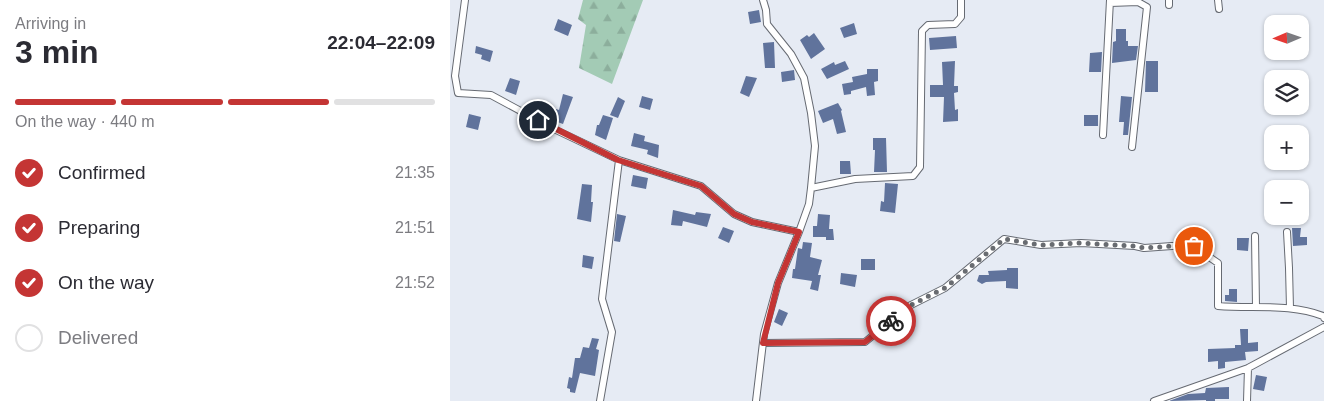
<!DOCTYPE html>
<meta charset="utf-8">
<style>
body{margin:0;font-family:Arial,sans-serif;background:#f7f7f7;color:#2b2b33;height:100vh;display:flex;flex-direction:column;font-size:19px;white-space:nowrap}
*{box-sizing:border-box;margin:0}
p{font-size:16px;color:#7c7c81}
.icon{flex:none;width:28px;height:28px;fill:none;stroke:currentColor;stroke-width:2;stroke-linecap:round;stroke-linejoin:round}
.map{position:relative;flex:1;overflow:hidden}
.panel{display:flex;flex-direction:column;background:#fff;width:450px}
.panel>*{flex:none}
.needle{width:32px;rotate:268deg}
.buttons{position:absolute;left:814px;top:15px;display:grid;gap:10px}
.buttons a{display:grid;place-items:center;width:45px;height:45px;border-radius:10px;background:#fff;box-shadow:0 1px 4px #0004;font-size:25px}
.pin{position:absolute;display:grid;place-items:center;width:42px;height:42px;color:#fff;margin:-21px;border:2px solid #fff;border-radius:50%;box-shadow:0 1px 5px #0007}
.courier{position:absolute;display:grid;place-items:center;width:50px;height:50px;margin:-25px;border:4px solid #c43534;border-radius:50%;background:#fff;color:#222;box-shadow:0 1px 6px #0007}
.summary em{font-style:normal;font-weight:800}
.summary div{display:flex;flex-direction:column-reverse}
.summary{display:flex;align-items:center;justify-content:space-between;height:85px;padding:0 15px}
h1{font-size:32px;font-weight:800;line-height:38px}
.bar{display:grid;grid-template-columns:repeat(4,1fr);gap:8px 5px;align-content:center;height:60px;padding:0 15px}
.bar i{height:6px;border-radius:4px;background:#e1e1e2}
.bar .on{background:#c43534}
.bar p{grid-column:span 4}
ol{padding:0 15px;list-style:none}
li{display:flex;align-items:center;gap:15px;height:55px}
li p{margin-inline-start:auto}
li .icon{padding:5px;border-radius:50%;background:#c43534;color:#fff;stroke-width:4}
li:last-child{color:#7c7c81}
li i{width:28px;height:28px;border:2px solid #e1e1e2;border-radius:50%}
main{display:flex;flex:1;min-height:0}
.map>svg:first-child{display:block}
.forest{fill:url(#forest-firs)}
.building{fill:#60739c}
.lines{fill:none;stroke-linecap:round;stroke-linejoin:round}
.minor-casing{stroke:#666a72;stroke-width:8}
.minor{stroke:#fff;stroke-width:6}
.done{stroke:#696c71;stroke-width:5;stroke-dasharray:0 9}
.route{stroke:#c43534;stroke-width:6}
</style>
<main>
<section class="panel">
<div class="summary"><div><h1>3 min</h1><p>Arriving in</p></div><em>22:04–22:09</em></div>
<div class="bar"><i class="on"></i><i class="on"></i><i class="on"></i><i></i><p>On the way · 440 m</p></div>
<ol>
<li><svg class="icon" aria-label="check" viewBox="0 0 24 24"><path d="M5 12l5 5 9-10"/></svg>Confirmed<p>21:35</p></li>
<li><svg class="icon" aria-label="check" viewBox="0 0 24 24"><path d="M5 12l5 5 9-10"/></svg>Preparing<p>21:51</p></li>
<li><svg class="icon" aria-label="check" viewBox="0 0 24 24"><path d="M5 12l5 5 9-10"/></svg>On the way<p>21:52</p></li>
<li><i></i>Delivered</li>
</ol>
</section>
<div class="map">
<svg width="874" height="401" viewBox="0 0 874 401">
<defs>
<pattern id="forest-firs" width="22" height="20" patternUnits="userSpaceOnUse" patternTransform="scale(1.25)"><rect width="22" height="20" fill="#a3cbb5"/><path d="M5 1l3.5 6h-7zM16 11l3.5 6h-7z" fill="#8cae9c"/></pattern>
</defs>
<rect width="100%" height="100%" fill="#e6ebf4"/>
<!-- forest -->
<path class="forest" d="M133,0H193L162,84L129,68L136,25L128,19Z"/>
<!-- building -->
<path class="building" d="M309,10L311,22L300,24L298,12Z
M108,19L122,25L118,36L104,30Z
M404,23L407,34L394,38L390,28Z
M666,29H676V41H678V46H688L686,60L662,63L663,42L666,41Z
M364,33L375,49L361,59L350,40L357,35L359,37Z
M506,36L507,48L480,50L479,38Z
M324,42L325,68H315L313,43Z
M26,46L43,51L40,62L31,59L32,55L25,53Z
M652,52L651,72H639L640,53Z
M395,61L399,69L377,79L371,69L384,62L385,65Z
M505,61L504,86H508V92L504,93L505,110L508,109V121L493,122L494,97H480V85H493L492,62Z
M696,61H708V92H695Z
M417,69H428V81L424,82L425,95L417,96L416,87L401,91V94L394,95L392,84L403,82L402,77L417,74Z
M344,70L345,80L332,82L331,72Z
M296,76L307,78L299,97L290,93Z
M60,78L70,81L66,95L55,91Z
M113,94L123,97L113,124L102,120L106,109L109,110Z
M192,96L203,99L200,110L189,107Z
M671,96L682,97L678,135H673L674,122H669Z
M168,97L175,101L168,118L160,115Z
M388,103L392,110L391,111L396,132L387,134L383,119L373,123L368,111Z
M19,114L31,117L28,130L16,127Z
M153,115L163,118L156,140L145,135L147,125H149Z
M634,115H648V126H634Z
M184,133L195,136L194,141L209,145L208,158L197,154L198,150L181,146Z
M423,138H436L437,172H424L425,150H423Z
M390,161H400L401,174H390Z
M183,175L198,178L196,189L181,186Z
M435,183L448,184L445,213L430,211L431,201L434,202Z
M132,184L142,185L141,202H143L141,222L127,219Z
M223,210L245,215L246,212L261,214L257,227L233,221L232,226L221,225Z
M167,214L176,216L170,242L164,241Z
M368,214L380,215L379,229H383L384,240H376V237H363V226H367Z
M273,227L284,231L279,243L268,238Z
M842,228H851L850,237H857V245L843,246Z
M787,238H799L798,251L787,250Z
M353,242L362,243L360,257L372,260L368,275H371L368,291L360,289L362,281L342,278L343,269H345L348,248L352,249Z
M133,255L144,257L142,269L132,267Z
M411,259H425V270H411Z
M557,268H568V289L556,288V281L536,282L532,284L527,281L529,275H539L538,271L557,270Z
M391,273L407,275L405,287L390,284Z
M779,289H787V302L775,301V295H779Z
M329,309L338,313L332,326L324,322Z
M790,329H798V343L808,342V351L795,352L796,360L775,362V368L768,369V361L758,362V349L785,348V345H791Z
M142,338L149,339L146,349L149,350L145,376L130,373L125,393L120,392V389L117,388L119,377L122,378L125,358H130L133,347L139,348Z
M806,375L817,377L814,391L803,389Z
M779,387V399H765V401H756V400L719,401L738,394L755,393L756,388Z"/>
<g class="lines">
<!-- minor casing -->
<g class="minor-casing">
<path id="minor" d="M15,0L5,76L8,93L41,95L104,129L169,160L251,186L284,214L302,222L349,232L359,204L361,188L365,146L361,113L354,78L341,54L317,24L316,10L313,0
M719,0V5
M768,0L769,9
M660,3L688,2L697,7L682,147
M653,135L660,0
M361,188L405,179L463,176L470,167L472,31L478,25L505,24L511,17V0
M837,232L839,268L840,308
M805,236L806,307
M313,343L415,342L459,306L495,288L554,239L591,245L631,243L685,246L694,248L722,246H743L768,263V306C803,309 840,303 873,316L874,318
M150,401L162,332L152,299L169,160
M306,401L314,334L328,283L349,232
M704,401L798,368L874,327
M797,401L798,368"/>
</g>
<!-- minor -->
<use href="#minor" class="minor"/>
</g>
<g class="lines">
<!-- done -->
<path class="done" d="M441,321L459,306L495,288L554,239L591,245L630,243L685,246L694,248L722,246H744"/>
<!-- route -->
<path class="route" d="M88,120L168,160L251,186L284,214L302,222L349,232L328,283L313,343L415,342L441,321"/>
</g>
</svg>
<div class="buttons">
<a><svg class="needle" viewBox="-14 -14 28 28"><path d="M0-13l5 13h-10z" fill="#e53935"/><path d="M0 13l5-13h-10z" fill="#7c7c81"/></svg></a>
<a><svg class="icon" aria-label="layers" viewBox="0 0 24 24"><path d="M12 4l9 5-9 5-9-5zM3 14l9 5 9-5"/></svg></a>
<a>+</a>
<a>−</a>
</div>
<div class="pin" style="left:744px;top:246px;background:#ea580c"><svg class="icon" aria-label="bag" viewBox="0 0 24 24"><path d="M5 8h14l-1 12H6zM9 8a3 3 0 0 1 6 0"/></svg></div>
<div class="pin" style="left:88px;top:120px;background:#1f2937"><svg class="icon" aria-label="home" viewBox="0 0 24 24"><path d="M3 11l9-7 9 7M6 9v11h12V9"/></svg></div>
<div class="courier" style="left:441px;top:321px"><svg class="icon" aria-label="bike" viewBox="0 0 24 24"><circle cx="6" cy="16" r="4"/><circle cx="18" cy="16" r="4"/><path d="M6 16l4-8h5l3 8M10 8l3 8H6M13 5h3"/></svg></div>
</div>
</main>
